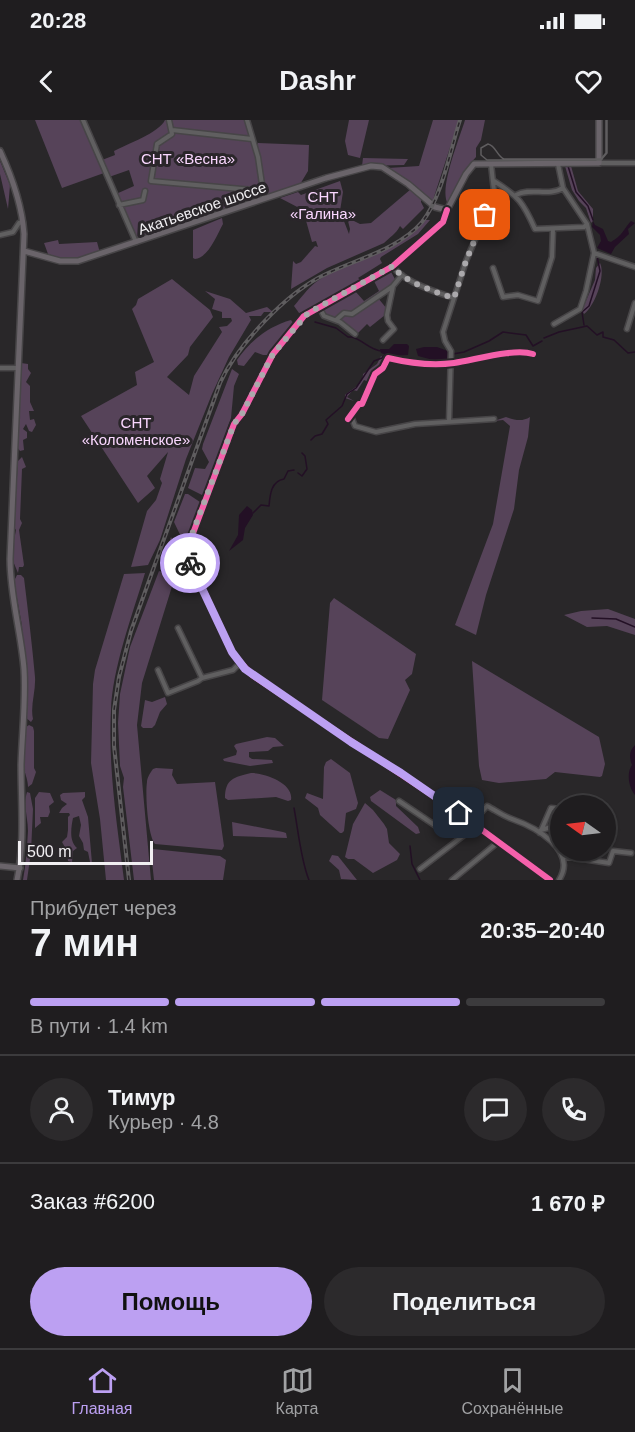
<!DOCTYPE html>
<html lang="ru">
<meta charset="utf-8">
<style>
body{margin:0;font-family:Helvetica,sans-serif;background:#2c2a2c;color:#f1f3f6;height:100vh;display:flex;flex-direction:column;font-size:22px;white-space:nowrap}
*{box-sizing:border-box;margin:0}
p{font-size:20px;color:#a1a2a4}
.icon{flex:none;width:33px;height:33px;fill:none;stroke:currentColor;stroke-width:2;stroke-linecap:round;stroke-linejoin:round}
.map{position:relative;height:760px;overflow:hidden}
.panel{display:flex;flex-direction:column;background:#1f1d1f;flex:1}
.panel>*{flex:none}
.needle{width:39px;rotate:284deg}
.fabs{position:absolute;left:550px;top:675px;display:grid;gap:12px}
.fabs a{display:grid;place-items:center;width:66px;height:66px;border-radius:50%;background:#1f1d1f;box-shadow:0 2px 4px #0004,0 0 0 2px #3c3b3d;font-size:30px}
.scale{position:absolute;left:18px;bottom:15px;width:135px;box-sizing:border-box;padding-left:6px;border:3px solid #f1eff2;border-top:0;font-size:16px;line-height:21px;white-space:nowrap;color:#f1eff2;-webkit-text-stroke:4px #2a262a;paint-order:stroke}
.pin{position:absolute;display:grid;place-items:center;width:51px;height:51px;color:#fff;margin:-26px;border-radius:12px;box-shadow:0 3px 9px #0006}
.courier{position:absolute;display:grid;place-items:center;width:60px;height:60px;margin:-30px;border:4px solid #bca0f2;border-radius:50%;background:#fff;color:#222;box-shadow:0 2px 8px #0007}
.headline em{font-style:normal;font-weight:700}
.headline div{display:flex;flex-direction:column-reverse}
.headline{display:flex;align-items:center;justify-content:space-between;height:102px;padding:0 30px}
h1{font-size:39px;font-weight:700;line-height:45px}
.bar{display:grid;grid-template-columns:repeat(4,1fr);gap:9px 6px;align-content:center;height:72px;padding:0 30px}
.bar i{height:8px;border-radius:4px;background:#3c3b3d}
.bar .active{background:#bca0f2}
.bar p{grid-column:span 4}
.line{display:flex;align-items:center;gap:15px;padding:0 30px;border-top:2px solid #3c3b3d}
.line div{flex:1}
.round{display:grid;place-items:center;flex:none;width:63px;height:63px;border-radius:32px;background:#2c2a2c}
.action{display:flex;gap:12px;margin-top:auto;padding:12px 30px}
.action a{flex:1;height:69px;border-radius:36px;background:#bca0f2;color:#111;font-size:24px;font-weight:700;line-height:69px;text-align:center}
.action a+a{background:#2c2a2c;color:#f1f3f6}
.status{display:flex;justify-content:space-between;align-items:center;height:42px;padding:0 30px;background:#1f1d1f;direction:ltr}
.status svg{height:16px;fill:currentColor}
header{display:flex;justify-content:space-between;align-items:center;height:78px;padding:0 30px;background:#1f1d1f;font-size:27px;font-weight:700}
.tab-bar{display:flex;justify-content:space-around;align-items:center;height:84px;border-top:2px solid #3c3b3d;background:#1f1d1f;font-size:16px;color:#a1a2a4}
.tab-bar a{display:grid;justify-items:center;gap:3px}
.tab-bar .active{color:#bca0f2}
.map>svg:first-child{display:block}
.green{fill:#564359}
.water{fill:#231025}
.lines{fill:none;stroke-linecap:round;stroke-linejoin:round}
.stream{stroke:#231025;stroke-width:1.5}
.minor-casing{stroke:#474547;stroke-width:7}
.major-casing{stroke:#474547;stroke-width:8}
.minor{stroke:#605f60;stroke-width:4}
.major{stroke:#6a646a;stroke-width:5}
.tram{stroke:#5f5d5f;stroke-width:1.5}
.rail-casing{stroke:#5f5d5f;stroke-width:4}
.rail{stroke:#2a262a;stroke-width:1.5;stroke-dasharray:4.5;stroke-linecap:butt}
.cycleway-casing{stroke:#2a262a;stroke-width:10}
.cycleway{stroke:#f560ab;stroke-width:6}
.done{stroke:#aba9ac;stroke-width:6;stroke-dasharray:0 10.8}
.route{stroke:#bca0f2;stroke-width:8}
.labels{text-anchor:middle;dominant-baseline:central;stroke-width:6;stroke-linejoin:round;paint-order:stroke}
.park-label{font-size:15px;fill:#fad7ff;stroke:#2a262a}
.street-label{font-size:15px;fill:#f1eff2;stroke:#2a262a}
</style>
<div class="status"><b>20:28</b><svg viewBox="0 0 49 12"><path d="M0 12V9h3v3zM5 12V6h3v6zM10 12V3h3v9zM15 12V0h3v12zM26 1h20v11H26zM47 4h2v5h-2z"/></svg></div>
<header><svg class="icon" aria-label="back" viewBox="0 0 24 24"><path d="M15 5l-7 7 7 7"/></svg>Dashr<svg class="icon" aria-label="heart" viewBox="0 0 24 24"><path d="M12 20l-8-8c-3-5 5-10 8-4 3-6 11-1 8 4z"/></svg></header>
<div class="map">
<svg width="635" height="760" viewBox="0 0 635 760">
<rect width="100%" height="100%" fill="#292729"/>
<!-- green -->
<path class="green" d="M35,0H82L104,53L62,68Z
M165,0H247L256,27L258,23L309,25L308,51L299,66L136,119L116,74L134,66L129,50L109,57L102,40L115,35L114,31C127,24 159,13 165,0Z
M349,0H369L360,38L348,35L345,21Z
M433,0H459L432,83L388,48L419,46Z
M465,0H485L481,20L476,28V37L468,46L448,84C438,70 460,17 465,0Z
M363,38L408,39L404,45L362,46Z
M0,41L10,65L8,89L0,54Z
M566,44L571,46L578,71L593,89V101L591,103L586,88L579,81L572,70L565,46Z
M340,61L343,72L340,91L349,114L350,109L348,101L350,99L360,104L371,103L411,69L421,77V82L424,88L403,109L400,106C396,114 390,117 384,123L327,148L291,169L293,141L296,144L301,142L315,126L318,127L316,121L312,122L303,90L280,78L298,72L301,75Z
M222,98L223,104C217,115 208,138 195,139L193,138V110Z
M424,100H430L418,114L381,137L380,139L382,143L358,158L362,161L308,191L299,193L294,186C301,178 307,169 316,162C350,137 395,134 424,100Z
M58,120L59,124L97,122L100,133C82,139 67,141 48,134L44,123Z
M600,143C606,155 595,186 584,194L582,190L595,160L596,148Z
M390,150L396,161L392,166L352,193L346,192L335,200L326,196L323,190L355,171L364,181L379,171L373,159Z
M172,159L210,190L213,197L190,227L188,235L167,257L189,275L194,256L222,212L219,207L227,206L232,201L231,198H222V192L212,189L215,179L205,171L230,179L246,193L267,187L273,192H264L261,196H249L251,200L229,237L212,274L186,339L160,420L148,445L131,447L147,391L156,380L162,363L160,359L168,332L147,356L155,368L138,383L81,296L137,265L135,252L154,242L132,189L136,185L138,179Z
M378,178L387,189L385,195L370,207L367,204L358,213H355L337,201L345,194L353,195Z
M291,200L294,204L268,235H263L255,232L244,246L238,245L237,240C250,221 269,206 291,200Z
M381,236L385,239L383,247L376,248L369,262L364,260L357,271L353,270L347,277L354,281L345,278V275C353,268 363,265 363,254L377,244Z
M21,243L28,244V249L31,253L26,262L30,266V282L34,291H29L30,300L34,299L36,305L32,312L29,311L26,304L23,309L27,312V318L23,320L24,330L20,331L17,327Z
M232,249L239,254L234,266L231,298L205,373L202,375L188,368L195,348L205,349L209,342L202,329L203,324Z
M506,297C515,300 522,302 530,297L528,317L519,350L514,389L486,475L476,515L455,505L493,404L510,306L503,300L494,301Z
M22,337L26,347L22,349L20,399L22,403L19,410L24,445L23,447H19L18,453L13,441V425L16,410L14,407L18,341Z
M185,374H188L200,382L187,421L185,422L183,421L174,402Z
M171,417L181,432V445L177,449H165L160,446Z
M159,451L173,455L174,460L142,563L137,605L151,760H134L123,667L124,658L120,646L118,603L120,574L130,527Z
M145,453C133,493 112,549 111,591C108,648 117,704 124,760H106L100,699L91,643L93,564L95,550L124,454Z
M17,455H21L24,458C28,491 32,524 35,557C36,571 30,586 33,599L31,602L25,597L22,506L14,461Z
M334,478L416,534L412,554L405,560L410,570L388,619L379,618L322,580L330,483Z
M608,489L635,499V515L607,506L587,507L564,495L581,491Z
M472,541L599,617L605,644L602,656L600,657L555,652L546,659L499,663L482,660L479,646Z
M165,577L167,584L160,592L155,605L152,608H143L141,606L145,580L152,582Z
M29,605L33,607L34,611V648L36,652L32,664L28,667C28,659 24,652 23,643C23,631 25,619 26,607Z
M267,617L275,618L284,626L273,627L268,631L249,632V637L252,639L272,640L273,643L250,646L224,641L223,639L236,635L237,631L234,626L236,624Z
M331,639L350,653L358,683L356,689L346,693L344,711L342,713H340L320,695L318,688L305,678L307,673L323,679L324,647L326,642Z
M156,648L173,649L172,655L177,664L215,662L224,726L222,730L155,724C148,716 145,675 147,662C147,658 150,653 153,649Z
M251,653C265,653 294,663 291,680L288,681L276,677L228,680L225,678C225,659 234,657 251,653Z
M380,670L396,680V686L418,707L420,713L416,714L371,681L370,677Z
M27,672L30,673L33,689L31,732L27,760H23C26,744 27,728 28,711C28,699 23,685 27,672Z
M39,672L50,673L54,682L49,686L50,692L48,697H40L41,703L35,708V678Z
M85,672V677L82,680L88,697L92,743L90,742L88,732L84,730L83,723L79,716L81,705L79,696L73,698C71,708 69,721 77,728L73,731L72,742L68,741L67,731L62,722L67,717L68,710V697L70,695L69,693H59L62,688L67,684L61,680L60,675L63,673Z
M365,683L373,690L384,704L387,709L389,723L400,734L397,740L373,753L354,739H348L345,737L353,704Z
M232,702L283,712L286,713L287,718L233,716Z
M153,729L220,736L226,740L223,760H154L151,732Z
M332,735L338,736L357,760L341,759L339,750L329,741Z"/>
<!-- water -->
<path class="water" d="M593,101L595,105L603,109L608,121L611,122C624,114 622,111 631,101L635,103L628,109L629,114L615,127L611,134L597,128L601,121L600,115L592,107Z
M394,224H407L409,226L408,235L389,236L381,233L380,229H389Z
M424,227H437L448,231L447,241L433,240L418,236L416,229Z
M247,386L252,390L253,395L245,408L243,420L229,431L238,415L239,395Z
M635,625V675C629,668 626,653 632,645C629,637 629,631 635,625Z"/>
<g class="lines">
<!-- stream -->
<path class="stream" d="M568,46L576,72L588,86L593,100
M315,202L336,208L348,217H351
M584,205L582,192L589,186L600,151L597,136
M352,217C363,220 371,231 382,231
M544,218L559,212L587,206L597,215L603,212V217L614,220L628,233L635,232
M453,234L464,232L489,221L503,212L526,215L533,226L542,221
M311,320L315,316L322,314L328,304L326,300L342,286L347,274L356,268L374,241L382,238L387,233
M298,353L302,356L307,349L305,336L302,333
M253,393L261,385L269,386C270,375 271,361 284,359L288,351L294,350
M592,498L616,499L635,507
M294,688C298,709 301,741 309,760
M410,726L412,744L420,760"/>
<!-- minor casing -->
<g class="minor-casing">
<path id="minor" d="M83,0L136,122
M169,0L172,14L157,24L151,61L263,71
M247,0L258,37L264,78
M172,10L252,19
M599,43H635
M494,61C519,77 523,82 535,109L584,107L587,104
M516,75C530,67 549,77 563,68
M119,85L143,80L145,71
M447,90L443,102L393,146L304,196L273,234L242,294L234,304L186,432L232,533L252,555L459,693L550,760
M0,115L13,112L19,103L23,102
M594,133L635,147
M393,146C401,161 438,173 454,178
M493,148L503,177L518,175L538,181L552,137L553,109
M319,187L324,196L340,202L355,214
M336,200L344,193L352,194L392,167
M554,204L580,189L586,171L594,133L587,104L563,68L558,44
M627,209L635,183
M383,220L394,209L388,201L387,195L393,166L402,155
M0,248H18
M351,296L355,306L376,312L415,304L494,299
M348,299L359,284H362L375,254L383,248L388,238C409,243 432,246 454,243C475,240 514,228 533,234
M449,302L451,231L445,221L443,212L466,141L492,80L494,71L491,44
M178,508L202,558L233,550L240,543
M158,550L168,573L198,561L202,558
M399,681L436,706L441,704L454,690
M606,697L608,699L606,714
M472,703L487,686C495,690 503,696 512,699C535,707 578,730 559,760
M541,710L548,708L561,710
M540,713L551,688L561,689
M563,736L609,743L613,731L631,733
M420,749L476,706
M452,760L497,723"/>
</g>
<!-- major casing -->
<g class="major-casing">
<path id="major" d="M0,31C12,57 22,85 24,114L10,439C10,476 21,512 24,549C26,581 22,613 21,645C21,684 25,722 17,760
M24,131L60,141H78L326,58L371,46L382,47L408,64L435,87L447,90L466,54L474,44L599,43V0
M0,746L20,748"/>
</g>
<!-- minor -->
<use href="#minor" class="minor"/>
<!-- major -->
<use href="#major" class="major"/>
<!-- tram -->
<path class="tram" d="M606,0V33L601,39H504C497,36 496,26 488,24L481,28V35L487,40H601L607,33V0"/>
<!-- rail casing -->
<g class="rail-casing">
<path id="rail" d="M129,760L114,626V590L119,557L131,511L220,263C238,224 287,172 326,154C357,139 399,129 422,102C442,77 450,31 460,0"/>
</g>
<!-- rail -->
<use href="#rail" class="rail"/>
<!-- cycleway casing -->
<g class="cycleway-casing">
<path id="cycleway" d="M447,90L443,102L393,146L304,196L273,234L242,294L234,304L186,432L232,533L252,555L459,693L550,760
M348,299L359,284H362L375,254L383,248L388,238C409,243 432,246 454,243C475,240 514,228 533,234"/>
</g>
<!-- cycleway -->
<use href="#cycleway" class="cycleway"/>
</g>
<g class="lines">
<!-- done -->
<path class="done" d="M190,443L186,430L234,304L242,294L273,234L308,193L393,146C401,161 438,173 454,178L466,141L485,95"/>
<!-- route -->
<path class="route" d="M190,443L232,532L245,549L351,622L401,653L459,693"/>
</g>
<g class="labels">
<!-- park labels -->
<g class="park-label">
<text x="188" y="38">СНТ «Весна»</text>
<text x="323" y="76">СНТ<tspan x="323" dy="17">«Галина»</tspan></text>
<text x="136" y="302">СНТ<tspan x="136" dy="17">«Коломенское»</tspan></text>
</g>
<!-- street labels -->
<g class="street-label">
<text transform="translate(202 88) rotate(-19)">Акатьевское шоссе</text>
</g>
</g>
</svg>
<div class="fabs">
<a><svg class="needle" viewBox="-14 -14 28 28"><path d="M0-13l5 13h-10z" fill="#e53935"/><path d="M0 13l5-13h-10z" fill="#a1a2a4"/></svg></a>
</div>
<div class="scale">500 m</div>
<div class="pin" style="left:485px;top:95px;background:#ea580c"><svg class="icon" aria-label="bag" viewBox="0 0 24 24"><path d="M5 8h14l-1 12H6zM9 8a3 3 0 0 1 6 0"/></svg></div>
<div class="pin" style="left:459px;top:693px;background:#1f2937"><svg class="icon" aria-label="home" viewBox="0 0 24 24"><path d="M3 11l9-7 9 7M6 9v11h12V9"/></svg></div>
<div class="courier" style="left:190px;top:443px"><svg class="icon" aria-label="bike" viewBox="0 0 24 24"><circle cx="6" cy="16" r="4"/><circle cx="18" cy="16" r="4"/><path d="M6 16l4-8h5l3 8M10 8l3 8H6M13 5h3"/></svg></div>
</div>
<section class="panel">
<div class="headline"><div><h1>7 мин</h1><p>Прибудет через</p></div><em>20:35–20:40</em></div>
<div class="bar"><i class="active"></i><i class="active"></i><i class="active"></i><i></i><p>В пути · 1.4 km</p></div>
<div class="line" style="height:108px"><a class="round"><svg class="icon" aria-label="person" viewBox="0 0 24 24"><circle cx="12" cy="8" r="4"/><path d="M4 21q1-7 8-7t8 7"/></svg></a><div><b>Тимур</b><p>Курьер · 4.8</p></div><a class="round"><svg class="icon" aria-label="chat" viewBox="0 0 24 24"><path d="M4 5h16v11H9l-5 4z"/></svg></a><a class="round"><svg class="icon" aria-label="phone" viewBox="0 0 24 24"><path d="M5 4h4l2 5-3 2q2 4 5 5l2-3 5 2v4C11 20 4 13 5 4z"/></svg></a></div>
<div class="line" style="height:78px"><div>Заказ #6200</div><b>1 670 ₽</b></div>
<div class="action"><a>Помощь</a><a>Поделиться</a></div>
</section>
<nav class="tab-bar">
<a class="active"><svg class="icon" aria-label="home" viewBox="0 0 24 24"><path d="M3 11l9-7 9 7M6 9v11h12V9"/></svg>Главная</a>
<a><svg class="icon" aria-label="map" viewBox="0 0 24 24"><path d="M3 6l6-2 6 2 6-2v14l-6 2-6-2-6 2zM9 4v14M15 6v14"/></svg>Карта</a>
<a><svg class="icon" aria-label="saved" viewBox="0 0 24 24"><path d="M7 4h10v16l-5-4-5 4z"/></svg>Сохранённые</a>
</nav>
